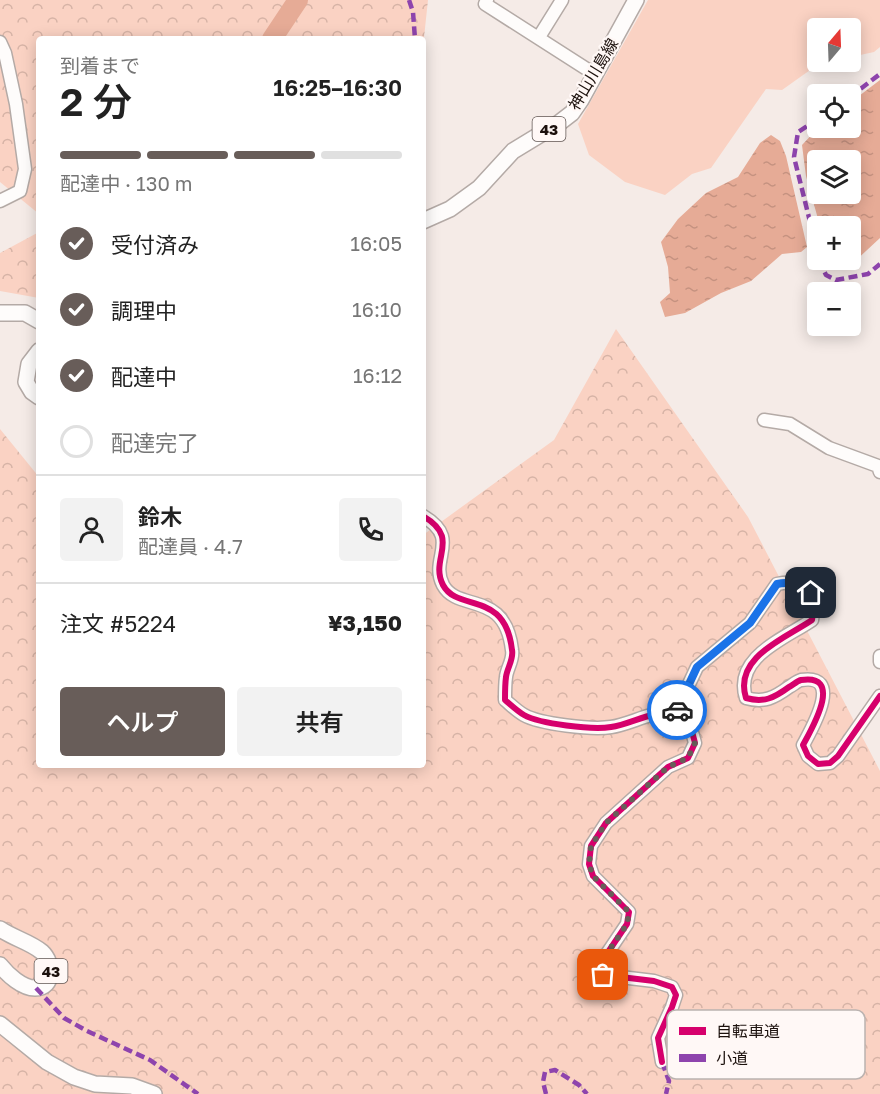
<!DOCTYPE html>
<html lang="ja">
<meta charset="utf-8">
<style>
body{margin:0;font-family:"Golos Text","Noto Sans JP",sans-serif;background:#f2f2f2;color:#222;height:100vh;display:flex;flex-direction:column;font-size:22px;white-space:nowrap}
*{box-sizing:border-box;margin:0}
p{font-size:20px;color:#767676}
.icon{flex:none;width:33px;height:33px;fill:none;stroke:currentColor;stroke-width:2;stroke-linecap:round;stroke-linejoin:round}
.map{position:relative;flex:1;overflow:hidden}
.sheet{position:absolute;left:36px;top:36px;width:390px;height:732px;display:flex;flex-direction:column;background:#fff;border-radius:6px;box-shadow:0 3px 15px #0003}
.sheet>*{flex:none}
.needle{width:39px;rotate:19deg}
.controls{position:absolute;left:807px;top:18px;display:grid;gap:12px}
.controls a{display:grid;place-items:center;width:54px;height:54px;border-radius:6px;background:#fff;box-shadow:0 3px 15px #0003;font-size:30px}
.pin{position:absolute;display:grid;place-items:center;width:51px;height:51px;color:#fff;margin:-26px;border-radius:12px;box-shadow:0 3px 9px #0006}
.courier{position:absolute;display:grid;place-items:center;width:60px;height:60px;margin:-30px;border:4px solid #1a73e8;border-radius:50%;background:#fff;color:#222;box-shadow:0 2px 8px #0007}
.head em{font-style:normal;font-weight:600}
.head div{display:flex;flex-direction:column-reverse}
.head{display:flex;align-items:center;justify-content:space-between;height:102px;padding:0 24px}
h1{font-size:39px;font-weight:600;line-height:45px}
.bar{display:grid;grid-template-columns:repeat(4,1fr);gap:9px 6px;align-content:center;height:72px;padding:0 24px}
.bar i{height:8px;border-radius:4px;background:#e0e0e0}
.bar .selected{background:#685d59}
.bar p{grid-column:span 4}
.line{display:flex;align-items:center;gap:15px;padding:0 24px;border-top:2px solid #e0e0e0}
.line div{flex:1}
.round{display:grid;place-items:center;flex:none;width:63px;height:63px;border-radius:6px;background:#f2f2f2}
ol{padding:0 24px;list-style:none}
li{display:flex;align-items:center;gap:18px;height:66px}
li p{margin-inline-start:auto}
li .icon{padding:6px;border-radius:50%;background:#685d59;color:#fff;stroke-width:4}
li:last-child{color:#767676}
li i{width:33px;height:33px;border:3px solid #e0e0e0;border-radius:50%}
.action{display:flex;gap:12px;margin-top:auto;padding:12px 24px}
.action a{flex:1;height:69px;border-radius:6px;background:#685d59;color:#fff;font-size:24px;font-weight:600;line-height:69px;text-align:center}
.action a+a{background:#f2f2f2;color:#222}
.map>svg:first-child{display:block}
.green{fill:#fad2c3}
.forest{fill:url(#forest-crowns)}
.water{fill:url(#water-ripples);fill-rule:evenodd}
.lines{fill:none;stroke-linecap:round;stroke-linejoin:round}
.river{stroke:#e6ab96;stroke-width:20}
.minor-casing{stroke:#b4aaa6;stroke-width:15}
.major-casing{stroke:#b4aaa6;stroke-width:18}
.minor{stroke:#fefcfb;stroke-width:12}
.major{stroke:#fefcfb;stroke-width:15}
.quiet{stroke:#8e44ad;stroke-width:4.5;stroke-dasharray:9 4.5;stroke-linecap:butt}
.cycleway-casing{stroke:#fff8f6;stroke-width:10}
.cycleway{stroke:#d6006c;stroke-width:6}
.done{stroke:#685d59;stroke-width:6;stroke-dasharray:0 10.8}
.route{stroke:#1a73e8;stroke-width:8}
.labels{text-anchor:middle;dominant-baseline:central;stroke-width:4.5;stroke-linejoin:round;paint-order:stroke}
.shield{fill:#fff8f6;stroke:#605653;stroke-width:1.5}
.shield-label{font-size:15px;font-weight:bold;fill:#1c110d}
.street-label{font-size:16px;fill:#1c110d;stroke:#fff8f6}
.key{fill:#fff8f6;stroke:#bbb3b0;stroke-width:1.5}
.key-label{font-size:16px;fill:#1c110d}
</style>
<div class="map">
<svg width="880" height="1094" viewBox="0 0 880 1094">
<defs>
<pattern id="forest-crowns" width="20" height="18" patternUnits="userSpaceOnUse" patternTransform="scale(1.5)"><rect width="20" height="18" fill="#fad2c3"/><path d="M2 6a3 3 0 1 1 6 0M12 15a3 3 0 1 1 6 0" fill="none" stroke="#d6b3a6"/></pattern>
<pattern id="water-ripples" width="26" height="14" patternUnits="userSpaceOnUse" patternTransform="scale(1.5)"><rect width="26" height="14" fill="#e6ab96"/><path d="M2 4q2-2 4 0t4 0M15 11q2-2 4 0t4 0" fill="none" stroke="#c59280"/></pattern>
</defs>
<rect width="100%" height="100%" fill="#f5ebe7"/>
<!-- green -->
<path class="green" d="M648,0H880V47L874,52L851,57L850,28H818V62H827L820,63L782,90L766,89L711,168L692,174L665,195L625,182L589,155L578,124Z"/>
<!-- forest -->
<path class="forest" d="M0,0H428L423,47V39H39V214L0,182Z
M39,232V298L0,291V253Z
M616,329L748,517L880,771V1094H0V429L39,477V765H423V535L554,440Z"/>
<!-- water -->
<path class="water" d="M880,80V238L852,264L834,263L830,260H850V226H820L806,176L802,145L818,128H850L851,102ZM818,160H850V194H818Z
M771,135L780,141L786,156L807,247L801,252L782,254L751,281L721,293L685,313L665,317L660,302L670,293L668,267L661,242L678,219L706,193L738,177L760,143Z"/>
<g class="lines">
<!-- river -->
<path class="river" d="M272,39L298,0"/>
<!-- minor casing -->
<g class="minor-casing">
<path id="minor" d="M487,0L485,4L596,75
M539,37L562,0
M0,42L5,53L16,104L25,169L20,191L0,201
M764,420L790,424L829,448L878,466L880,472
M423,516C462,539 429,558 443,585C458,613 505,589 512,650C514,659 507,668 506,677C505,684 505,693 505,700C511,705 517,711 524,715C540,724 592,730 611,727C632,724 654,709 675,714C689,717 692,731 695,743L688,758L668,767L606,823L591,846L589,864L593,876L629,912L627,924L600,964L604,975L654,981L672,987L676,995L672,1007L658,1038L662,1062
M880,656V662
M675,714L697,667L750,623L777,584C806,578 817,594 812,620C786,638 733,657 746,698C764,703 774,698 789,687C793,685 797,681 801,680C845,673 811,730 803,745L808,756L818,764L830,763L838,756L880,696"/>
</g>
<!-- major casing -->
<g class="major-casing">
<path id="major" d="M423,221L450,209L479,188L513,151L559,123L572,113L581,100L636,0
M0,313H25L39,321
M39,351L29,364L26,382L32,392L39,397
M0,929C13,938 30,942 42,952C53,962 55,988 35,988C22,988 8,975 0,965
M0,1024L47,1062L74,1077L95,1084L132,1086L154,1094"/>
</g>
<!-- minor -->
<use href="#minor" class="minor"/>
<!-- major -->
<use href="#major" class="major"/>
<!-- quiet -->
<path class="quiet" d="M409,0L413,12L415,39
M850,97L880,74
M818,119L798,132L794,157L818,254
M819,260L826,275L836,280L868,274L880,264
M36,988L64,1018L87,1031L150,1060L198,1094
M662,1062L669,1081L666,1094
M546,1094L543,1082L545,1072L555,1070L579,1085L587,1094"/>
<!-- cycleway casing -->
<g class="cycleway-casing">
<path id="cycleway" d="M423,516C462,539 429,558 443,585C458,613 505,589 512,650C514,659 507,668 506,677C505,684 505,693 505,700C511,705 517,711 524,715C540,724 592,730 611,727C632,724 654,709 675,714C689,717 692,731 695,743L688,758L668,767L606,823L591,846L589,864L593,876L629,912L627,924L600,964L604,975L654,981L672,987L676,995L672,1007L658,1038L662,1062
M675,714L697,667L750,623L777,584C806,578 817,594 812,620C786,638 733,657 746,698C764,703 774,698 789,687C793,685 797,681 801,680C845,673 811,730 803,745L808,756L818,764L830,763L838,756L880,696"/>
</g>
<!-- cycleway -->
<use href="#cycleway" class="cycleway"/>
</g>
<g class="lines">
<!-- done -->
<path class="done" d="M603,975L600,964L627,924L629,912L593,876L589,864L591,846L606,823L668,767L688,758L695,743C691,728 690,721 675,714L677,710"/>
<!-- route -->
<path class="route" d="M677,710L697,667L750,623L777,584C791,581 799,585 811,593"/>
</g>
<g class="labels">
<!-- shield labels -->
<g class="shield">
<rect x="532.5" y="117" width="33" height="24" rx="4.5"/>
<rect x="34.5" y="959" width="33" height="24" rx="4.5"/>
</g>
<g class="shield-label">
<text x="549" y="129">43</text>
<text x="51" y="971">43</text>
</g>
<!-- street labels -->
<g class="street-label">
<text transform="translate(593 74) rotate(-59)">神山川島線</text>
</g>
</g>
<!-- legend -->
<rect x="667" y="1010" width="198" height="69" rx="9" class="key"/>
<rect x="679" y="1027" width="27" height="8" fill="#d6006c"/>
<rect x="679" y="1054" width="27" height="8" fill="#8e44ad"/>
<g class="key-label">
<text x="716" y="1037">自転車道</text>
<text x="716" y="1064">小道</text>
</g>
</svg>
<div class="controls">
<a><svg class="needle" viewBox="-14 -14 28 28"><path d="M0-13l5 13h-10z" fill="#e53935"/><path d="M0 13l5-13h-10z" fill="#767676"/></svg></a>
<a><svg class="icon" aria-label="locate" viewBox="0 0 24 24"><circle cx="12" cy="12" r="6"/><path d="M12 2v4M12 18v4M2 12h4M18 12h4"/></svg></a>
<a><svg class="icon" aria-label="layers" viewBox="0 0 24 24"><path d="M12 4l9 5-9 5-9-5zM3 14l9 5 9-5"/></svg></a>
<a>+</a>
<a>−</a>
</div>
<div class="pin" style="left:603px;top:975px;background:#ea580c"><svg class="icon" aria-label="bag" viewBox="0 0 24 24"><path d="M5 8h14l-1 12H6zM9 8a3 3 0 0 1 6 0"/></svg></div>
<div class="pin" style="left:811px;top:593px;background:#1f2937"><svg class="icon" aria-label="home" viewBox="0 0 24 24"><path d="M3 11l9-7 9 7M6 9v11h12V9"/></svg></div>
<div class="courier" style="left:677px;top:710px"><svg class="icon" aria-label="car" viewBox="0 0 24 24"><path d="M5 17H2v-5l4-1 3-4h7l3 4 3 1v5h-3M9 17h6M6 11h13"/><circle cx="7" cy="17" r="2"/><circle cx="17" cy="17" r="2"/></svg></div>
<section class="sheet">
<div class="head"><div><h1>2 分</h1><p>到着まで</p></div><em>16:25–16:30</em></div>
<div class="bar"><i class="selected"></i><i class="selected"></i><i class="selected"></i><i></i><p>配達中 · 130 m</p></div>
<ol>
<li><svg class="icon" aria-label="check" viewBox="0 0 24 24"><path d="M5 12l5 5 9-10"/></svg>受付済み<p>16:05</p></li>
<li><svg class="icon" aria-label="check" viewBox="0 0 24 24"><path d="M5 12l5 5 9-10"/></svg>調理中<p>16:10</p></li>
<li><svg class="icon" aria-label="check" viewBox="0 0 24 24"><path d="M5 12l5 5 9-10"/></svg>配達中<p>16:12</p></li>
<li><i></i>配達完了</li>
</ol>
<div class="line" style="height:108px"><a class="round"><svg class="icon" aria-label="person" viewBox="0 0 24 24"><circle cx="12" cy="8" r="4"/><path d="M4 21q1-7 8-7t8 7"/></svg></a><div><b>鈴木</b><p>配達員 · 4.7</p></div><a class="round"><svg class="icon" aria-label="phone" viewBox="0 0 24 24"><path d="M5 4h4l2 5-3 2q2 4 5 5l2-3 5 2v4C11 20 4 13 5 4z"/></svg></a></div>
<div class="line" style="height:78px"><div>注文 #5224</div><b>¥3,150</b></div>
<div class="action"><a>ヘルプ</a><a>共有</a></div>
</section>
</div>
